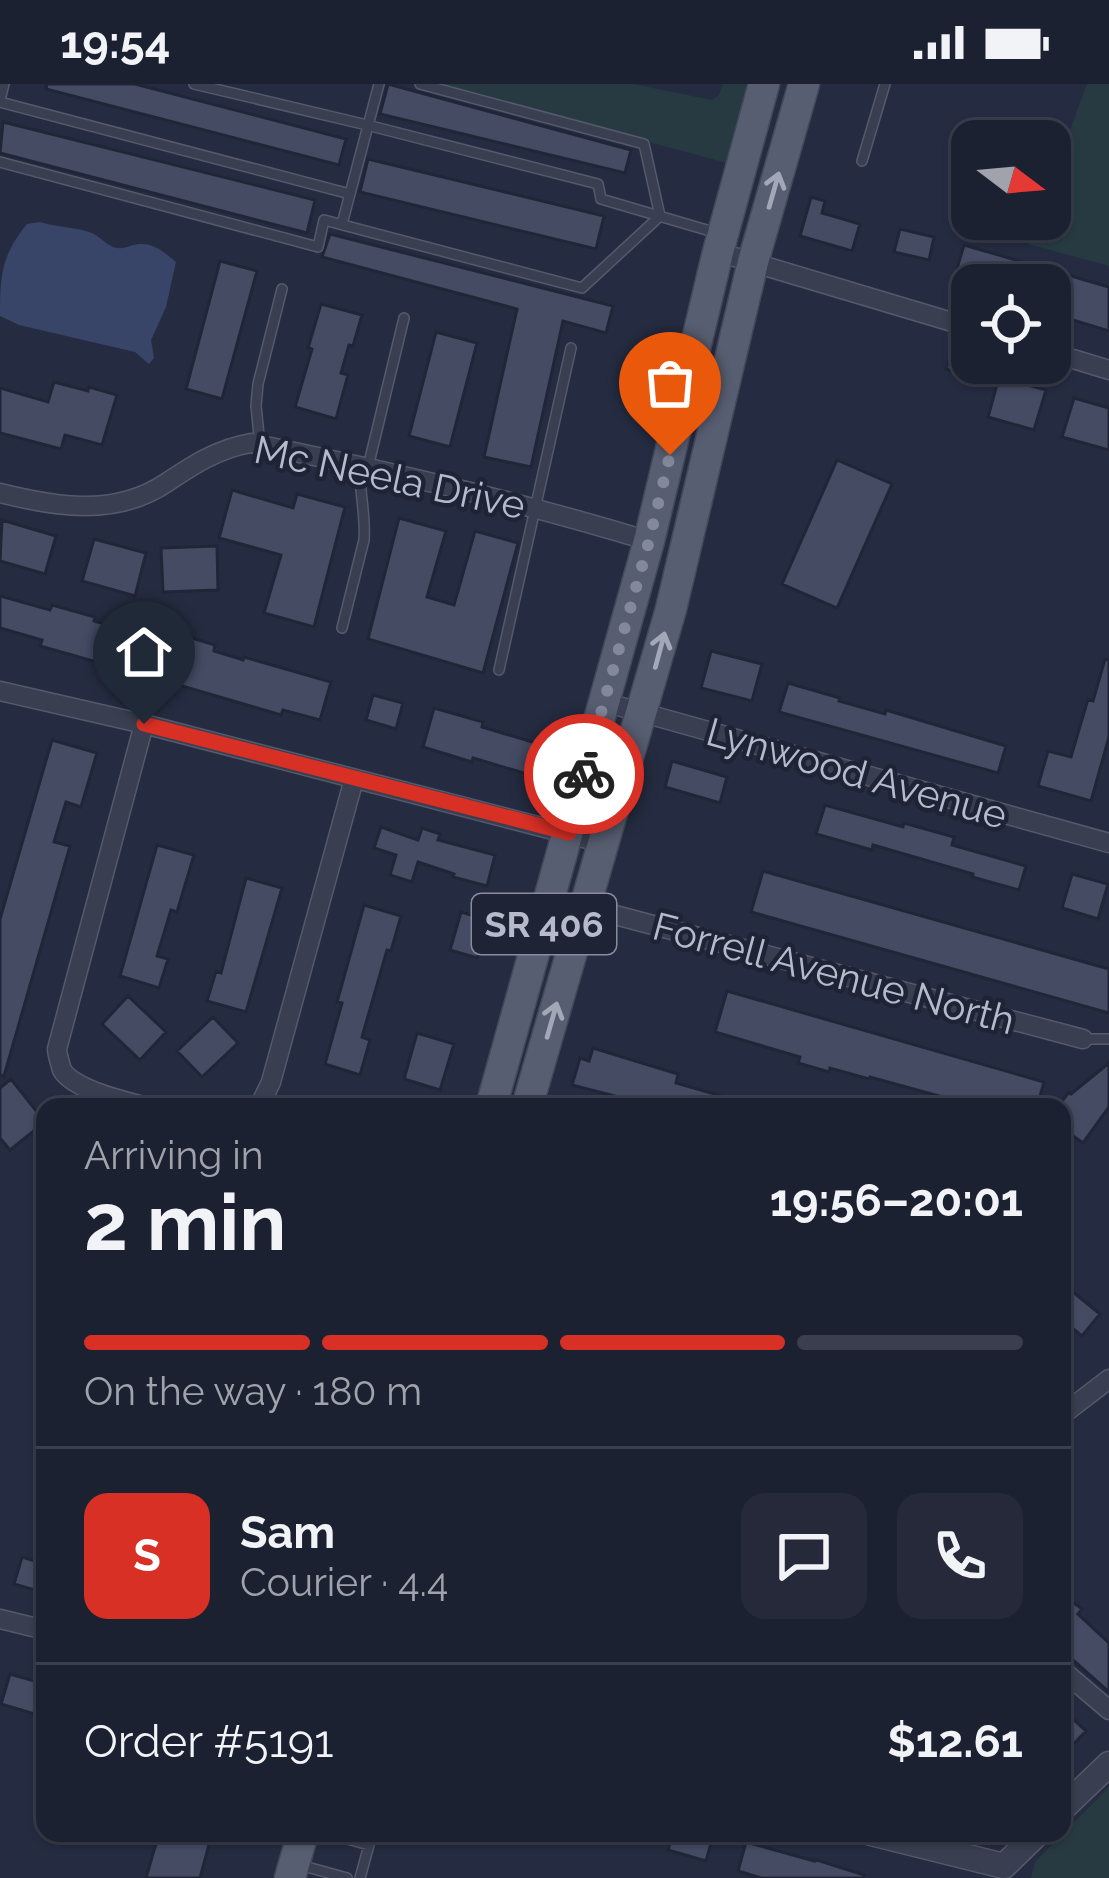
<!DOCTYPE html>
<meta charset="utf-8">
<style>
body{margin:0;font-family:Raleway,sans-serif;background:#252939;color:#f1f3f6;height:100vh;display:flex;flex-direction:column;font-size:45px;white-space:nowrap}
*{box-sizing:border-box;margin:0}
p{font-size:39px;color:#a0a3ab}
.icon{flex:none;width:66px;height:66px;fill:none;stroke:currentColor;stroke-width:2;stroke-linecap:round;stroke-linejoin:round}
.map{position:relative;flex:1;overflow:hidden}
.side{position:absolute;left:36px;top:1014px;width:1035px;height:744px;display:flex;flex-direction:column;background:#1c2131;border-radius:24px;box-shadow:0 3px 9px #0004,0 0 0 3px #3a3e4d}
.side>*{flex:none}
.needle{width:78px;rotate:106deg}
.buttons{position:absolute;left:951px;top:36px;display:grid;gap:24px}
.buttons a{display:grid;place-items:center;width:120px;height:120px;border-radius:24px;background:#1c2131;box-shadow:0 3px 9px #0004,0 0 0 3px #3a3e4d;font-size:60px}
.pin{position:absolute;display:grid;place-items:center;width:102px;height:102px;color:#fff;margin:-123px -51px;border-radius:50% 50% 50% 0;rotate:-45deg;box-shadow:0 0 12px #0007}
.pin .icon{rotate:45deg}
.courier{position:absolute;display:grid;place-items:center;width:120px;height:120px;margin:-60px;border:9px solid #d93025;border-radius:50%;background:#fff;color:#222;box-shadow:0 3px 15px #0007}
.summary em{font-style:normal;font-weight:700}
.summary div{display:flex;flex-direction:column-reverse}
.summary{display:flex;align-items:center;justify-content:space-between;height:204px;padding:0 48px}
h1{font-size:78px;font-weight:700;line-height:90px}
.bar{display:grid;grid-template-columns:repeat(4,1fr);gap:18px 12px;align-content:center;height:144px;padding:0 48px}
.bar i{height:15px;border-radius:9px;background:#3a3e4d}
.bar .selected{background:#d93025}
.bar p{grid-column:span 4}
.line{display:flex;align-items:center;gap:30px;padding:0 48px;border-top:3px solid #3a3e4d}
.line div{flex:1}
.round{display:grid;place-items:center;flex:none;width:126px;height:126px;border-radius:24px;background:#252939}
.status{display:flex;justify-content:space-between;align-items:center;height:84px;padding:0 60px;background:#1c2131;direction:ltr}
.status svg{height:33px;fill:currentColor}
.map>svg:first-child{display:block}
.green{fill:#273a42}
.water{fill:#384468}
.building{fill:#444b63;stroke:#202638;stroke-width:3}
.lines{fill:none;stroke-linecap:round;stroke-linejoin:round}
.service-casing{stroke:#545a6b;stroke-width:12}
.minor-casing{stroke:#545a6b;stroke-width:21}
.tertiary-casing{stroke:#545a6b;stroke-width:27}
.primary-casing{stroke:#43485a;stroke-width:33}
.service{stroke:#393f51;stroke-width:9}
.minor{stroke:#393f51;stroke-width:18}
.tertiary{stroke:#393f51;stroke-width:24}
.primary{stroke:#575e71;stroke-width:30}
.oneway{stroke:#a3a8b9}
.done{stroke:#83889b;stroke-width:12;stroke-dasharray:0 21.6}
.route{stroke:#d93025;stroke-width:15}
.labels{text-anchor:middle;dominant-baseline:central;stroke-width:9;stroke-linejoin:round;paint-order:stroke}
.shield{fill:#1e2436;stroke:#888d9e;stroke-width:3}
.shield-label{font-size:36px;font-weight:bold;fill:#b6bacb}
.street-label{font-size:39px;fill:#b6bacb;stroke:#1e2436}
</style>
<div class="status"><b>19:54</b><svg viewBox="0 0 49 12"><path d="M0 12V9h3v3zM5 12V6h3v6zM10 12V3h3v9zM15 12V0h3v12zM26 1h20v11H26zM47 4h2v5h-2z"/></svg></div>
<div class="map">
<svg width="1109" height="1794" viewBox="0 0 1109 1794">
<rect width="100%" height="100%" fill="#252c41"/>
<!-- green -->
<path class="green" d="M431,0H633L712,16L719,11L723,0H753L731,80Z
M1087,0H1109V182L1028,160L1037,135H1050V100Z
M1109,1703V1794H1031L1035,1778Z"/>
<!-- water -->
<path class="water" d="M40,138C56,143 73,143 89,148C99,151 104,159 113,163C125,167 131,159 142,160C156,160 166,170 176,178L166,223L151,256L154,274L149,280L135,268L19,241L0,232C0,192 1,172 27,140Z"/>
<!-- building -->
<path class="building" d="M47,0H135L346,55L339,81L46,5Z
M388,0L631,66L625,89L380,30Z
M3,38L315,116L307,149L0,69Z
M368,75L604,132L596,165L360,108Z
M811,113L825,117L822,129L860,140L852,167L800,152Z
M900,145L934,153L929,176L894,168Z
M330,150L613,222L606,249L563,237L531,383L484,373L517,225L322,173Z
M964,161L1109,203V247L1050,229V201H972V207L952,201Z
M220,177L257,187L222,315L186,305Z
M321,220L362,231L353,262L349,261L341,289L348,291L336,335L295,323L312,265L308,264Z
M436,248L477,259L450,363L409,352Z
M952,265L972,270L967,291L946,285Z
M999,293L1046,306L1034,346L988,333Z
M54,298L88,307L89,303L117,311L102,361L65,351L61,365L0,349V304L48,318Z
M1074,314L1109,324V366L1062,353Z
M837,376L892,400L837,524L782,500Z
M232,406L293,424L297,410L345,423L314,543L264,529L281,471L219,454Z
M399,434L446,447L427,513L454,521L475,447L518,459L483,589L368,555Z
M2,436L56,452L45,490L0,477Z
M94,455L146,469L135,512L82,497Z
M217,462L218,506L163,508L161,464Z
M0,512L50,526L52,521L95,533L94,537L179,562L182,551L215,561L214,567L243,576L244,573L331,598L320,636L283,626L281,631L155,594L153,599L103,584L104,580L40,562L42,556L0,544Z
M711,567L762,580L752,617L701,604Z
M1105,575L1109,576V653L1091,717L1038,702L1048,667L1071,673L1088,615L1093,617Z
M788,599L840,614L839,617L885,630L886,626L1006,662L998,689L779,628Z
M373,611L403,619L396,645L366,636Z
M434,624L483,638L482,643L556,665L547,696L473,674L472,678L423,663Z
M52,656L97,669L81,723L66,718L54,758L70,762L4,992L0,991V835Z
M672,677L727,693L720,719L665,703Z
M825,721L903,743L904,739L954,753L952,761L1026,782L1019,806L972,793L973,790L873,761L872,766L816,750Z
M381,743L418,756L422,744L440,750L438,756L495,771L487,802L453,793L454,790L418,778L412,798L390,791L396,771L374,764Z
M157,761L194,771L177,828L171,826L157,872L168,875L159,904L120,892Z
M763,787L1109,885V929L751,828Z
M1072,790L1108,800L1098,835L1062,824Z
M246,794L282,804L246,928L207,917L216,887L221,889Z
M364,821L401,832L391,867L387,866L362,953L370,956L360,991L325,980L342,919L337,918Z
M461,828L488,836L477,874L450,866Z
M727,907L1044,998L1037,1023H979L870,993L869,995L830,984L829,988L798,979L800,973L715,948Z
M128,912L166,948L140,976L102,940Z
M213,933L238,959L202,993L177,967Z
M417,949L454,960L440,1006L404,995Z
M593,964L678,990L676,999L746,1019V1023H657L572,1001L580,974L589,977Z
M1109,979V1023L1083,1059L1062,1044V1017L1069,1008L1071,1010Z
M11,995L45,1038L10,1066L0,1054V1004Z
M1062,1199L1100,1230L1082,1252L1062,1236Z
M22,1473L45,1480V1509L14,1500Z
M1062,1510L1082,1525L1078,1530L1109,1559V1608L1062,1566Z
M10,1590L45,1600L38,1631L1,1620Z
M1062,1625L1086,1647L1062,1672Z
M159,1749H180L210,1757L200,1794H146Z
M673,1749H714L706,1777L668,1766Z
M746,1758L814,1777V1775L864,1791L863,1794H761L738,1787Z"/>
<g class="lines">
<!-- service casing -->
<g class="service-casing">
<path id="service" d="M194,0L367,41L598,100L601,115L717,149
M420,0L644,60L660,132
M0,16L4,0
M0,18L350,110
M862,77L885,0
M0,78L318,163L324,136L582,204L660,132
M342,140L379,0
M260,361L256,322L258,300L282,205
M368,383L404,234
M342,544L364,456C366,431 359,407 360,382
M499,586L571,264
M1083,955H1109
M346,1749L344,1754L369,1761L360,1794
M300,1781L347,1794"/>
</g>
<!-- minor casing -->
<g class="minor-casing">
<path id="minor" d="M718,168L972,244
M1050,268L1109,286
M0,409C56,423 115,433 166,399C193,381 217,365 251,359C385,386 518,417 649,457
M0,607L144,640L603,759
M604,618L1109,759
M144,640L57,965C57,969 61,983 62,986C74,1006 125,1017 147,1023
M585,823L1083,955
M259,1023L271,998L354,695
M1062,1331L1109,1295
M0,1535L45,1546
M1062,1586L1109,1626"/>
</g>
<!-- tertiary casing -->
<g class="tertiary-casing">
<path id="tertiary" d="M1062,1725L1109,1680
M871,1749L1004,1782
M1004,1782L1038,1749"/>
</g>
<!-- primary casing -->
<g class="primary-casing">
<path id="primary" d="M491,1023L649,457L718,168L764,0
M527,1023L671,525L753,178L804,0
M290,1794L303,1749"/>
</g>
<!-- service -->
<use href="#service" class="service"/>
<!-- minor -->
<use href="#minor" class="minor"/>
<!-- tertiary -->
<use href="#tertiary" class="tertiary"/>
<!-- primary -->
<use href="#primary" class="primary"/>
</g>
<!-- one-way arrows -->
<defs><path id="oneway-shaft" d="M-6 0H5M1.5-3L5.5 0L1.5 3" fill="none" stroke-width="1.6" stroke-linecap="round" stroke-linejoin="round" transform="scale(3)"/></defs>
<g class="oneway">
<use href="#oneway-shaft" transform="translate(774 106) rotate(-74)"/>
<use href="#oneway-shaft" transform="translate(660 566) rotate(-75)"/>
<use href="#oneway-shaft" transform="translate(552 936) rotate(-74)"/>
</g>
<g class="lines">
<!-- done -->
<path class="done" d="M584,690L649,457L670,371"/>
<!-- route -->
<path class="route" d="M144,640L569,749L584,690"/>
</g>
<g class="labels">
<!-- shield labels -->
<rect class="shield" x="472" y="810" width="144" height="60" rx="9"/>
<g class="shield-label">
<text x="544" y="840">SR 406</text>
</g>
<!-- street labels -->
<g class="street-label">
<text transform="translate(390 393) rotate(12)">Mc Neela Drive</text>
<text transform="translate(857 689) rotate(16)">Lynwood Avenue</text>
<text transform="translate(834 889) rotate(15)">Forrell Avenue North</text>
</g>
</g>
</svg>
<div class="buttons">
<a><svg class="needle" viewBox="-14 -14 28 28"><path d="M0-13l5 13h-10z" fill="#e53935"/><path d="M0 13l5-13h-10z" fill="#a0a3ab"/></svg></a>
<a><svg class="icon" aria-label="locate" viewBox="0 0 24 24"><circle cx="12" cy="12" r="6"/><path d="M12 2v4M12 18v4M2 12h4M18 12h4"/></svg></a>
</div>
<div class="pin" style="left:670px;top:371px;background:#ea580c"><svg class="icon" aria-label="bag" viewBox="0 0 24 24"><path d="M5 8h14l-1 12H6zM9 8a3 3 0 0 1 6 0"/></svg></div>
<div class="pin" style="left:144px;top:640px;background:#1f2937"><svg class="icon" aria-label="home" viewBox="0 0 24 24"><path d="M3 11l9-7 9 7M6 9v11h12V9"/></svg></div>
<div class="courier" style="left:584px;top:690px"><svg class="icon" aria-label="bike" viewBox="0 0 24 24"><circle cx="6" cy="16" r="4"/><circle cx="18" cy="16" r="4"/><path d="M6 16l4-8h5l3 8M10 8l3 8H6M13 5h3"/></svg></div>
<section class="side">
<div class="summary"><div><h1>2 min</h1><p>Arriving in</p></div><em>19:56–20:01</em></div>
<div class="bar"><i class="selected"></i><i class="selected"></i><i class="selected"></i><i></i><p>On the way · 180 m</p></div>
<div class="line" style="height:216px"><b class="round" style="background:#d93025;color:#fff">S</b><div><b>Sam</b><p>Courier · 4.4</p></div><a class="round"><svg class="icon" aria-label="chat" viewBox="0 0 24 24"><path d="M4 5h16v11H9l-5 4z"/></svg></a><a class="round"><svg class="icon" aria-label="phone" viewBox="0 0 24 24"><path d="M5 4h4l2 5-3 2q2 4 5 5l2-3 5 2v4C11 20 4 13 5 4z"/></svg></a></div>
<div class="line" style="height:156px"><div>Order #5191</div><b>$12.61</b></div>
</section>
</div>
